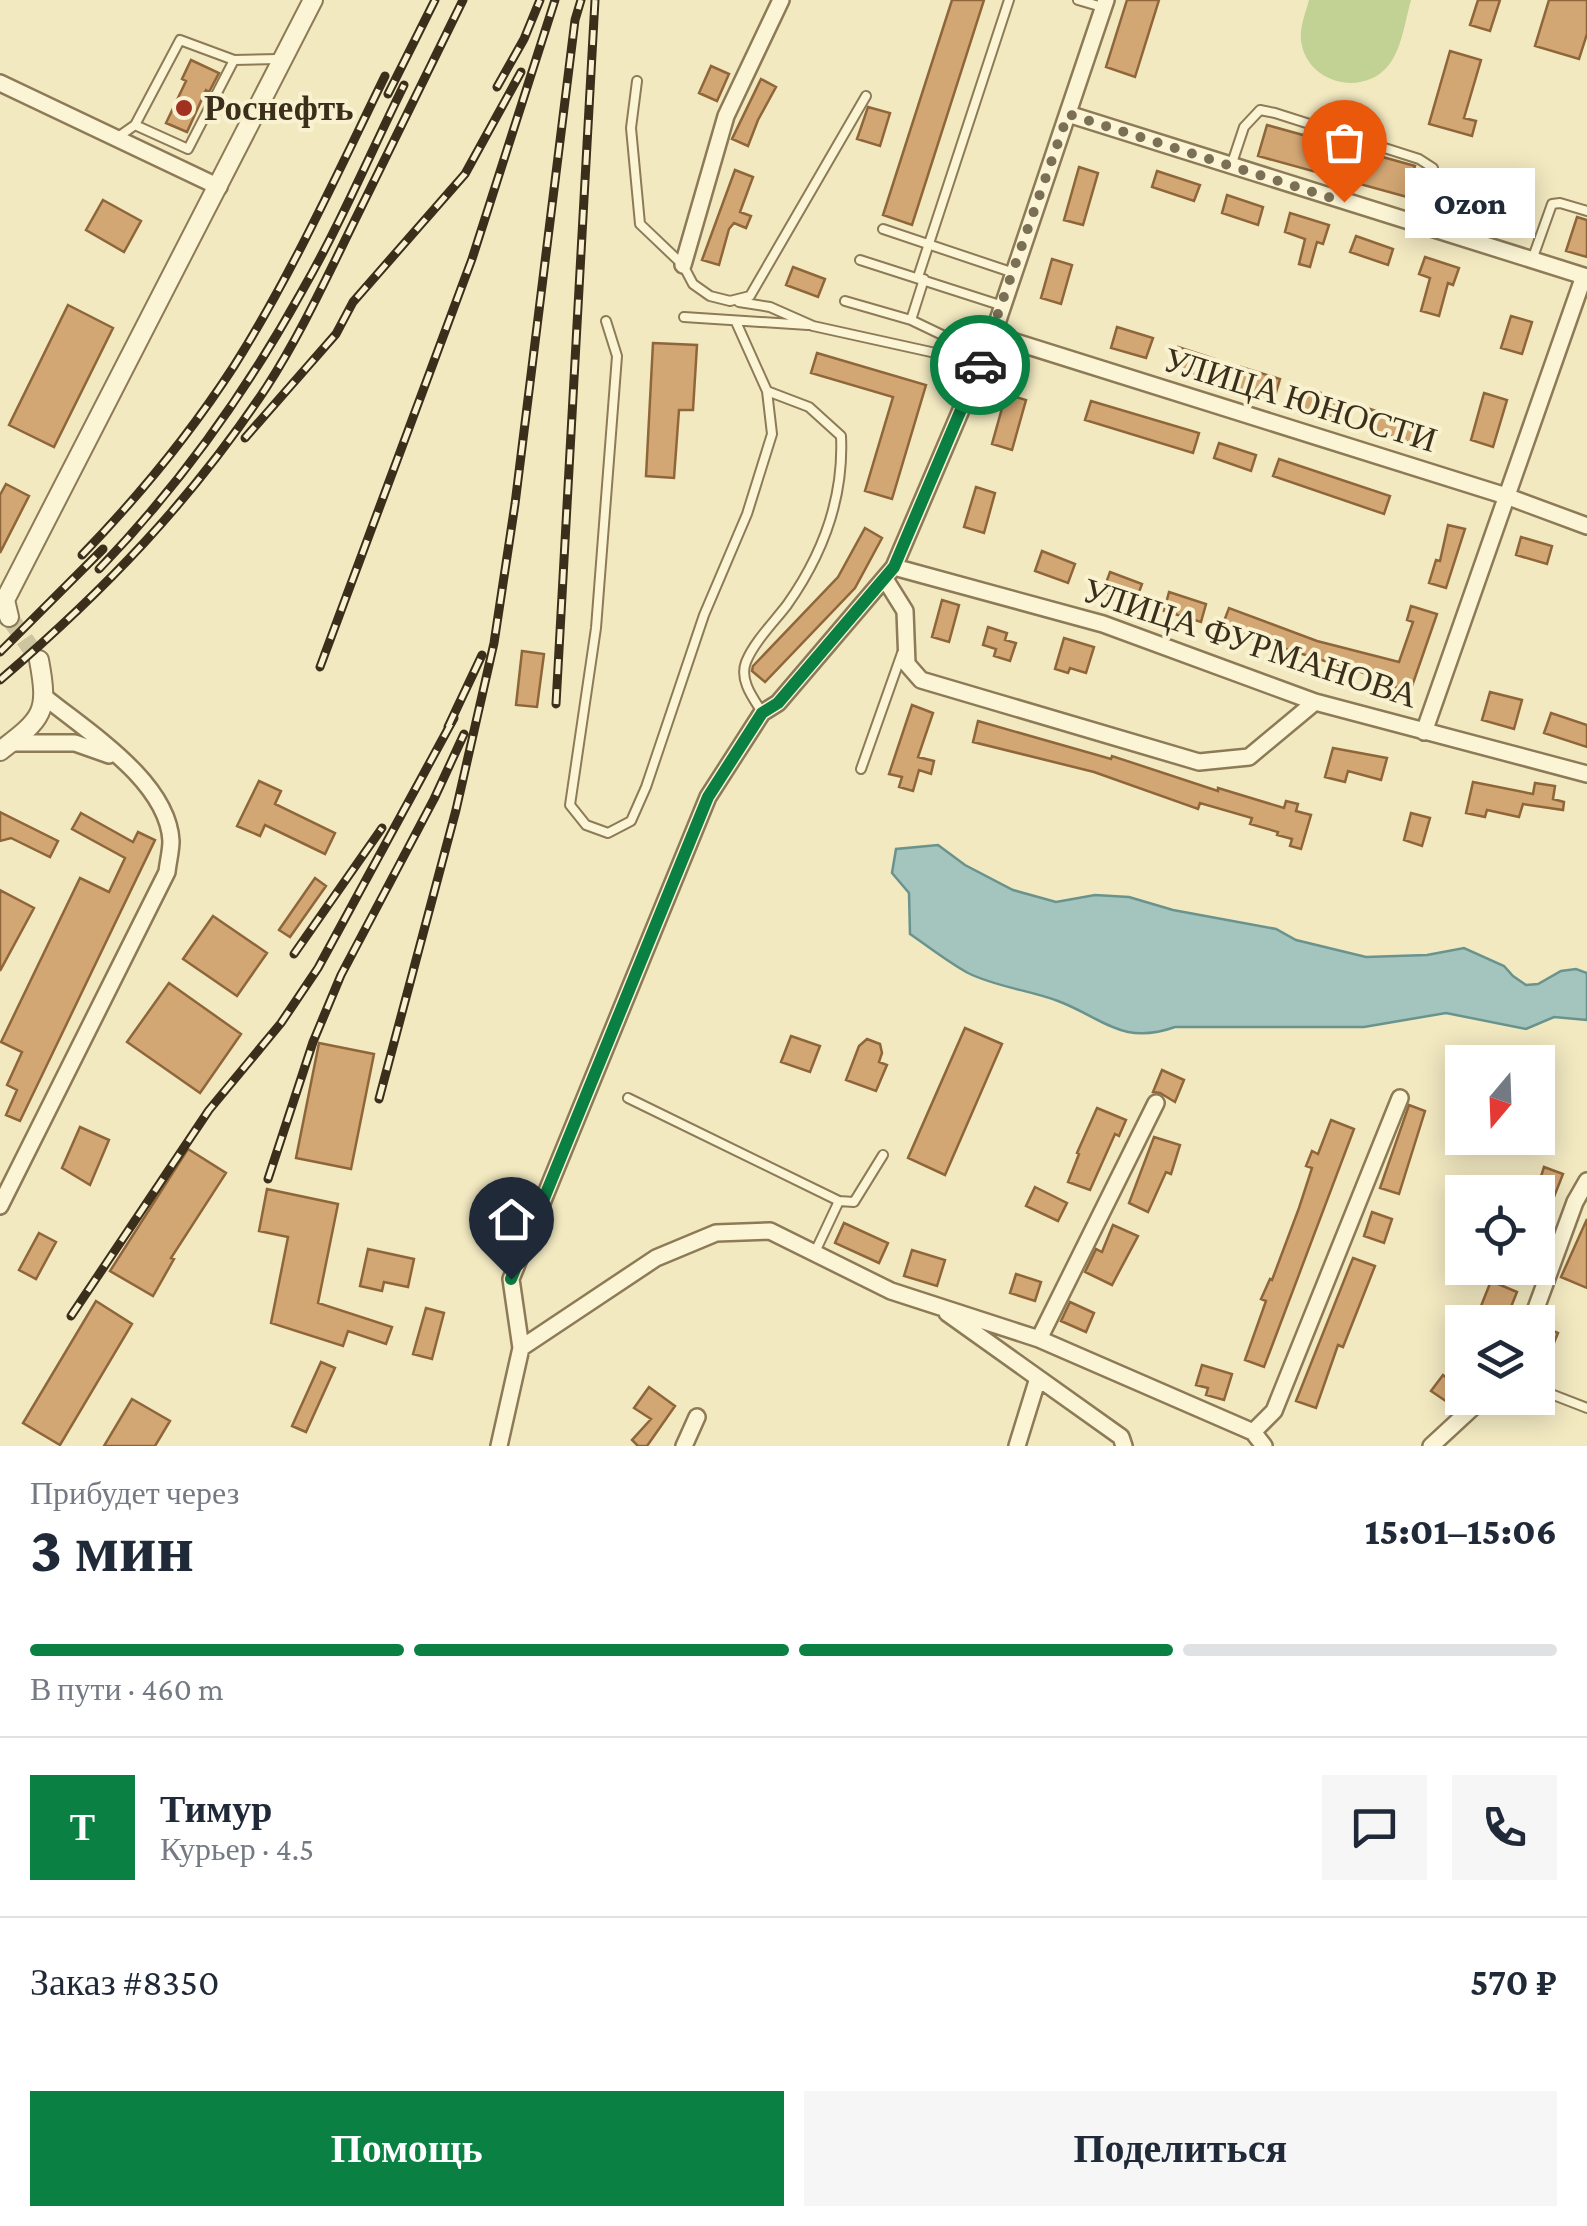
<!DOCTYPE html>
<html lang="ru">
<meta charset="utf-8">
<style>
body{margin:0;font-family:"Crimson Pro",serif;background:#f6f6f7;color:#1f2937;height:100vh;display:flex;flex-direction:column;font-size:38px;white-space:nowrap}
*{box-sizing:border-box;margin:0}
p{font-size:32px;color:#747a83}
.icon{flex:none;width:55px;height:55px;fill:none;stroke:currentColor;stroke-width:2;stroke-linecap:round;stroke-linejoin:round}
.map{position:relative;height:1446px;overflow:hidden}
.sheet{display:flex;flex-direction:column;background:#fff;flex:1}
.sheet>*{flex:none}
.needle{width:65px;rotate:199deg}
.buttons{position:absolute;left:1445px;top:1045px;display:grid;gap:20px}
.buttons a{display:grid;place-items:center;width:110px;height:110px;border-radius:0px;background:#fff;box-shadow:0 5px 25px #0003;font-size:50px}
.pin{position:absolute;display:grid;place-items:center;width:85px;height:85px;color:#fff;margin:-102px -42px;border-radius:50% 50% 50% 0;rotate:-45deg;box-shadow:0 0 10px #0007}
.pin .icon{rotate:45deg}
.courier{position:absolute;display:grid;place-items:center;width:100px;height:100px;margin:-50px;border:8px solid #0b8043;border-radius:50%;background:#fff;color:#222;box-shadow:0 2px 12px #0007}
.bubble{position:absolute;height:70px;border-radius:0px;background:#fff;box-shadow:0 5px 25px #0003;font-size:32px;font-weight:800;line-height:70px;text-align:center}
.headline em{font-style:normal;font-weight:800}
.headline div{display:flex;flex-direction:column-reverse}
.headline{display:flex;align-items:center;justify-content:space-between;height:170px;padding:0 30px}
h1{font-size:65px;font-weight:800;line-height:75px}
.bar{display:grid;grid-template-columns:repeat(4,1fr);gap:15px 10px;align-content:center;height:120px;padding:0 30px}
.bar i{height:12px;border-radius:8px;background:#e0e1e3}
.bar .current{background:#0b8043}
.bar p{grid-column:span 4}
.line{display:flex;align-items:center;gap:25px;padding:0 30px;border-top:2px solid #e0e1e3}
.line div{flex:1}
.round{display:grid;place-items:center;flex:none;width:105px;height:105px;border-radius:0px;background:#f6f6f7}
.button{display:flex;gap:20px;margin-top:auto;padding:20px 30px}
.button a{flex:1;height:115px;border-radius:0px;background:#0b8043;color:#fff;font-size:40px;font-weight:800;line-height:115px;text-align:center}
.button a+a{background:#f6f6f7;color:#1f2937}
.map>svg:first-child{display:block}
.green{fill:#c2d194}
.water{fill:#a4c4be;stroke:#6a938e;stroke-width:2.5}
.building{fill:#d3a774;stroke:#8e663a;stroke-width:2.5}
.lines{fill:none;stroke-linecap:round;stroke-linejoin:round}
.tertiary-tunnel{stroke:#cdc4a0;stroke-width:18;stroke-dasharray:18 9;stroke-linecap:butt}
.service-casing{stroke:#8d7a57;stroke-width:12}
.minor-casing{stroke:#8d7a57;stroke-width:20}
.tertiary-casing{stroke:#8d7a57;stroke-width:22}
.service{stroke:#fcf5d5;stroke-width:8}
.minor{stroke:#fcf5d5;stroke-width:15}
.tertiary{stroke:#fcf5d5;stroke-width:18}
.rail-casing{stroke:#3b2f1c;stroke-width:9}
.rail{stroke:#f8f2d1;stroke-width:5;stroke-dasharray:15;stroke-linecap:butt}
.done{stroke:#7b7056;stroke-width:10;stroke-dasharray:0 18}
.route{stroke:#0b8043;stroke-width:12}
.poi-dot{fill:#a13121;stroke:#f8f2d1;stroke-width:4}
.labels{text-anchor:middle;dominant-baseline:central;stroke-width:8;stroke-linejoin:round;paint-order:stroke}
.poi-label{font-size:35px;font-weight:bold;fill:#3b2f1c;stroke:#f8f2d1;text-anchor:start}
.street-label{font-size:35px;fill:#3b2f1c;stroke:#f8f2d1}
</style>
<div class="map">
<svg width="1587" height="1446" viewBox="0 0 1587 1446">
<rect width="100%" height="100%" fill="#f2e9c1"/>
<!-- green -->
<path class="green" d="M1309,0H1411C1405,21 1402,49 1388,66C1363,96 1311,84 1302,46C1298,30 1305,15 1309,0Z"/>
<!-- water -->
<path class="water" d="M938,845L965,865L1013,890L1056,902L1095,895L1129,897L1173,910L1276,929L1296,940L1366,957L1427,955L1464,948L1504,966L1513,976L1526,985L1538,984L1561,971L1576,969L1587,973V1020L1554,1017L1526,1029L1446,1013L1364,1027H1175C1122,1046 1103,1018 1058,1001C1029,990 996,987 968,973C948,962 929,947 910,934L909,893L892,873L896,849Z"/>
<!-- building -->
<path class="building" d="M952,0H984L912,225L883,215Z
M1127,0H1159L1135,77L1106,67Z
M1478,0H1500L1490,31L1470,25Z
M1549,0H1587V34L1579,59L1535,46Z
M1450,51L1481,60L1464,118L1476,121L1472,136L1429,124Z
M191,60L219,73L209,92L206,90L187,132L166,123L186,81L182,79Z
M711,66L729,74L717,101L699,93Z
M761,79L776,87L758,120L748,146L732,139Z
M868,107L890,113L880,146L857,139Z
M1267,125L1415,166L1407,197L1258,156Z
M1079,167L1098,173L1083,225L1064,220Z
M735,170L753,177L740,212L751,216L746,228L734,223L729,229L719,265L702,260Z
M1157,171L1200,185L1194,201L1152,187Z
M1227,195L1263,207L1258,225L1222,213Z
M103,200L141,221L124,252L86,230Z
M1290,213L1329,225L1323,244L1317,242L1310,267L1299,264L1305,239L1285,232Z
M1577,217L1587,220V257L1566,251Z
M1356,236L1393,249L1388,265L1350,252Z
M1425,257L1459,268L1453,285L1448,283L1439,316L1421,311L1430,278L1419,274Z
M1052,259L1072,265L1061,304L1041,298Z
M793,267L825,279L818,297L786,285Z
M68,305L113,328L54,447L9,425Z
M1511,316L1532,322L1522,354L1501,348Z
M1117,327L1153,338L1146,358L1111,348Z
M653,343L697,345L693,410H679L674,478L646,476Z
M1178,347L1215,359L1209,379L1171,367Z
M817,353L926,385L892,499L865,491L893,397L811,373Z
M1241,367L1280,379L1274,399L1235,388Z
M1307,389L1346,400L1340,420L1301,409Z
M1484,393L1507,400L1493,447L1471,440Z
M1006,394L1026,400L1012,450L992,444Z
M1091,401L1199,433L1193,453L1085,420Z
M1370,409L1417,425L1411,443L1364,427Z
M1219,443L1256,455L1251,471L1214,458Z
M1279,459L1390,496L1384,514L1273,476Z
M6,484L29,496L0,553V495Z
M976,487L995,493L984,533L964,527Z
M1448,525L1465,529L1446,588L1429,583L1436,560L1440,561Z
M865,528L882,538L855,588L765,682L752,671L753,666L838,577Z
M1521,537L1552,546L1547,564L1516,555Z
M1042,551L1075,564L1068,583L1035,571Z
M1110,572L1142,584L1135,603L1103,591Z
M1169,592L1206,604L1201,622L1164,611Z
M942,600L959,605L949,642L932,637Z
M1411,606L1437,614L1410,692L1389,685L1390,681L1221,629L1229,608L1317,641L1399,662L1413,622L1407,620Z
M988,627L1007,633L1005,640L1016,643L1010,661L994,656L996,649L983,645Z
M1064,638L1094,647L1086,673L1070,668L1068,673L1055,669Z
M522,651L544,654L537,707L516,705Z
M1490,692L1522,700L1514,729L1482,720Z
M912,705L933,713L918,757L934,761L931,774L919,770L913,791L899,787L902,777L889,774Z
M1551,713L1587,725V747L1544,733Z
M978,721L1111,759L1112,756L1218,791V788L1284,808L1286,801L1298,804L1296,811L1311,815L1301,849L1290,846L1292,839L1277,835L1278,832L1250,824L1252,818L1200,803L1198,809L1094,772L973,742Z
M1333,748L1387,758L1381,780L1348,771L1345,782L1325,777Z
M259,781L281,791L275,804L335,833L325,854L265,825L260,836L237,826Z
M1473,782L1533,794L1535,783L1555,786L1553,799L1564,802L1563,810L1523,804L1519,817L1487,810L1485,817L1466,813Z
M0,812L58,841L50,857L11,838L0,841Z
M81,813L133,842L138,832L155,840L20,1121L6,1115L17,1090L7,1085L22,1052L1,1042L80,878L109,892L125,858L72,829Z
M1411,813L1430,818L1422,846L1404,840Z
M315,878L326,886L290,937L279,930Z
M0,890L34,908L0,971Z
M213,916L267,953L237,996L183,959Z
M169,983L241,1034L200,1093L127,1042Z
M965,1028L1002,1044L945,1175L908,1158Z
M791,1036L820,1046L810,1072L781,1062Z
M867,1039L880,1044L882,1053L879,1062L887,1065L876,1091L846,1080L859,1046Z
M319,1043L374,1054L351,1169L296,1158Z
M1162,1070L1184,1080L1175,1102L1160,1093L1153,1092Z
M1409,1105L1425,1111L1399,1194L1380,1188Z
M1097,1108L1126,1120L1119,1136L1115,1134L1090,1190L1068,1182L1079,1154L1077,1153Z
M1331,1120L1354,1129L1264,1367L1245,1360L1266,1301L1261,1299L1270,1279L1272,1280L1299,1208L1312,1168L1306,1166L1312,1151L1318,1154Z
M80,1127L109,1140L90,1185L62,1168Z
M1154,1137L1180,1145L1171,1174L1166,1172L1148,1212L1129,1203Z
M188,1149L226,1173L171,1258L174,1259L153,1296L110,1271Z
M1544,1167L1563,1174L1539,1235L1538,1186Z
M1035,1187L1067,1203L1058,1221L1026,1206Z
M267,1189L338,1204L318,1303L392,1327L386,1344L348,1331L343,1346L271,1323L288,1237L259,1231Z
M1372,1212L1392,1219L1384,1243L1364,1236Z
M1587,1219V1288L1561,1277Z
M844,1223L888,1243L879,1263L835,1243Z
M1113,1225L1138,1236L1112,1285L1085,1272L1096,1249L1102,1252Z
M39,1233L56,1242L36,1279L19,1270Z
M368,1249L414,1259L408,1287L384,1282L382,1291L360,1286Z
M912,1250L945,1260L937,1286L904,1276Z
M1353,1258L1375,1266L1343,1347L1338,1345L1316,1408L1296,1401Z
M1016,1274L1041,1282L1035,1301L1010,1293Z
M1491,1281L1517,1292L1507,1317L1481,1306Z
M96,1301L132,1324L60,1445L23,1423Z
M1070,1302L1094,1313L1086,1332L1061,1321Z
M426,1308L444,1313L432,1359L413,1354Z
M1541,1326L1558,1333L1538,1382V1331Z
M321,1362L335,1368L306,1432L292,1426Z
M1202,1365L1232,1374L1224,1400L1206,1395L1208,1388L1196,1385Z
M1443,1375L1462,1389L1453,1406L1431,1391Z
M649,1387L675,1406L647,1446H638L632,1440L651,1419L634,1408Z
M132,1399L170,1421L155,1446H104Z"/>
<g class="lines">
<!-- tertiary-tunnel -->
<path class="tertiary-tunnel" d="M9,617L39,660"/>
<!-- service casing -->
<g class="service-casing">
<path id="service" d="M1078,0L1102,7
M637,81L631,128L640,224L683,265L693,284L710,296L730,301L750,296L866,96
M135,125L188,149L234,60
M118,137L135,125L180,40L234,60L279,59
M1231,166L1244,127L1260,110L1275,113L1419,159L1433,168L1419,225
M883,229L1014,273
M860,260L1003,306
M1532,260L1552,204L1560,203L1587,211
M918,277L1009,0
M845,301L911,320L984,355
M739,302L770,307L813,326L981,363
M684,317L808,325
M911,320L924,279
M606,321L617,356L596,628L570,805L586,825L608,833L631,821L646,787L704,615L747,514L772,434L767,391L736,322
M762,712C753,698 739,680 746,662C754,642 774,622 787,605C823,554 844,498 841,436L809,407L767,391
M861,769L902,653
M628,1098L839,1201
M815,1252L839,1201L854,1202L883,1155
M1538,1389L1587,1408"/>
</g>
<!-- minor casing -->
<g class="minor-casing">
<path id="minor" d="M0,83L219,187
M1068,114L1587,277
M683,265L726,116L781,0
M993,335L1506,496L1587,526
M894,567L1103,624L1315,702L1587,774
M885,579L905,611L907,664L921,680L1199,762L1249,757L1315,702
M1424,732L1584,276
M10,743H75L109,755
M0,1206L167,872C168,862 171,851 171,841C168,782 88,732 46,698
M947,1313L1121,1437L1124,1446
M1531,1322L1575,1202L1587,1181
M1039,1339L1156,1103
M521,1348L656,1258L716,1233L770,1231L891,1291L1039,1339L1253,1432L1264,1446
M1253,1432L1274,1411L1400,1098
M499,1446L521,1348L511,1279L708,797L762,713L778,703L894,567L993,335L1106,0
M684,1446L697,1417
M1017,1446L1038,1378
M1431,1446L1483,1398"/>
</g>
<!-- tertiary casing -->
<g class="tertiary-casing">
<path id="tertiary" d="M9,617L5,600L313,0
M0,751C43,718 49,713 39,660"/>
</g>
<!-- service -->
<use href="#service" class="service"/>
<!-- minor -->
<use href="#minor" class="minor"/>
<!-- tertiary -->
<use href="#tertiary" class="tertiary"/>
<!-- rail casing -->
<g class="rail-casing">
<path id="rail" d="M497,87L524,39L540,0
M388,94L435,0
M245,438L336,334L353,302L465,174L521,72
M82,555C138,497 190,434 234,366C292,274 337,174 385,76
M99,569C179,486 246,392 302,291C340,225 370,154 404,85
M0,652L103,549
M320,667L472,259L555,0
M0,680C103,592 191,501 266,388C299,337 325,281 352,226C389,151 426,75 463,0
M556,704L595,0
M448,727L482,655
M294,954L382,828
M379,1099L456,810L494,643L515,504L575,20L581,0
M268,1179L313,1042L341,975L434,799L464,734
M71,1316L209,1110L281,1023L318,968L454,718"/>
</g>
<!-- rail -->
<use href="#rail" class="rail"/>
</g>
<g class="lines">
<!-- done -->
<path class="done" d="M980,365L1068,114L1344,202"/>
<!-- route -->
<path class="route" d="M511,1279L708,797L762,713L778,703L894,567L980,365"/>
</g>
<!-- markers -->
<circle class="poi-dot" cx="184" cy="108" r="10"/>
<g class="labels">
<!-- poi labels -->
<g class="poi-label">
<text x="204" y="108">Роснефть</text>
</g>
<!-- street labels -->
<g class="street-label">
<text transform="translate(1300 400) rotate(17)">УЛИЦА ЮНОСТИ</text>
<text transform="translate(1250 643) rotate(18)">УЛИЦА ФУРМАНОВА</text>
</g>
</g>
</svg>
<div class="buttons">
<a><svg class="needle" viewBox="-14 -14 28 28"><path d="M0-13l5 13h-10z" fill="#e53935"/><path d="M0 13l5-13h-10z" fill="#747a83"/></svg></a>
<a><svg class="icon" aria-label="locate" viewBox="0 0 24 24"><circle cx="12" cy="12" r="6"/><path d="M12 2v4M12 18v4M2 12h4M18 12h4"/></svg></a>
<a><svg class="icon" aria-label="layers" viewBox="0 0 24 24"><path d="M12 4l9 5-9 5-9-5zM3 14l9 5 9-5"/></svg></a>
</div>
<div class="pin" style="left:1344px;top:202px;background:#ea580c"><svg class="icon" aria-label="bag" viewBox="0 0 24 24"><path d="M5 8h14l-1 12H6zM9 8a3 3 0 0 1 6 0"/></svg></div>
<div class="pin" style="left:511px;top:1279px;background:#1f2937"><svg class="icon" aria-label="home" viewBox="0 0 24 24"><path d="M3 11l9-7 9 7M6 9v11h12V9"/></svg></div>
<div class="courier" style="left:980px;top:365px"><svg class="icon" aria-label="car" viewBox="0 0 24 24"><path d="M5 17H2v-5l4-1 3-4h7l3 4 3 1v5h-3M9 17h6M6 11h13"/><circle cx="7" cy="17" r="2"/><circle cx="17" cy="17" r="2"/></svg></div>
<div class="bubble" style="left:1405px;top:168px;width:130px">Ozon</div>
</div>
<section class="sheet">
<div class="headline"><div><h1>3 мин</h1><p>Прибудет через</p></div><em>15:01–15:06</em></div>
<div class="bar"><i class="current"></i><i class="current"></i><i class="current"></i><i></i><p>В пути · 460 m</p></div>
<div class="line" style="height:180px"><b class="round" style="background:#0b8043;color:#fff">Т</b><div><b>Тимур</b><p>Курьер · 4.5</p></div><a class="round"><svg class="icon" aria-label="chat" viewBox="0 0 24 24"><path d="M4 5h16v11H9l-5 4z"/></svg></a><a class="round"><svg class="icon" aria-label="phone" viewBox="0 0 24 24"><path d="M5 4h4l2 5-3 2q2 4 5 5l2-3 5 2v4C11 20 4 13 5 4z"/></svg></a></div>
<div class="line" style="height:130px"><div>Заказ #8350</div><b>570 ₽</b></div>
<div class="button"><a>Помощь</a><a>Поделиться</a></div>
</section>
